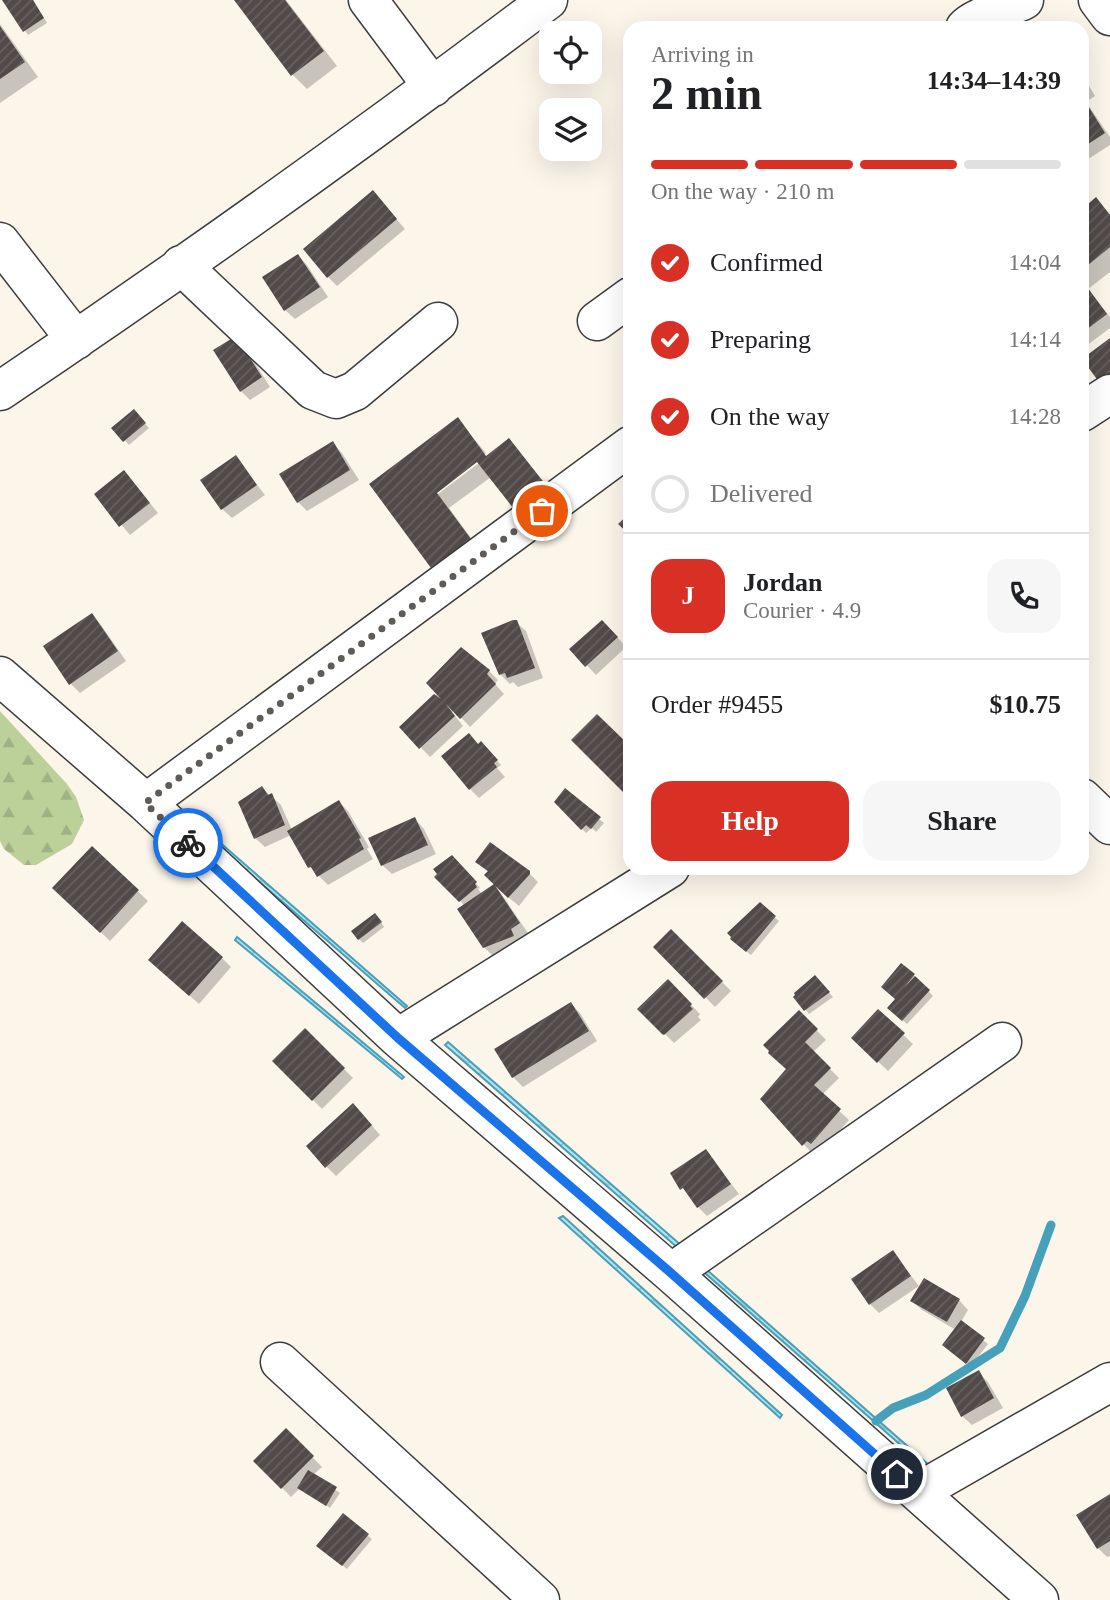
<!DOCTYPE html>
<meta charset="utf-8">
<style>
body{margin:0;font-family:Georgia,serif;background:#f6f6f6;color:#202124;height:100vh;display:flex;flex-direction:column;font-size:26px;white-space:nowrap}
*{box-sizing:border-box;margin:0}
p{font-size:23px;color:#757577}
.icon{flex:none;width:38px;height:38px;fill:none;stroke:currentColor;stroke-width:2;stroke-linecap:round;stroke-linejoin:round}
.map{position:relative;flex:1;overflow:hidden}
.details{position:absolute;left:623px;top:21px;width:466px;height:854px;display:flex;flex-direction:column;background:#fff;border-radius:21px;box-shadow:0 7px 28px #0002}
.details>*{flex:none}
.fabs{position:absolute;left:539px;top:21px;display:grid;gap:14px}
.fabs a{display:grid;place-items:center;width:63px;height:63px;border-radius:14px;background:#fff;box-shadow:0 7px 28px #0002;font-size:35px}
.pin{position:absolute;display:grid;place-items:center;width:60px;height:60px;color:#fff;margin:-30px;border:4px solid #fff;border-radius:50%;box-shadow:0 2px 7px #0007}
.courier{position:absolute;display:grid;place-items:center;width:70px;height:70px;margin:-35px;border:5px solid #1a73e8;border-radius:50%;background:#fff;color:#222;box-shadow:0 2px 9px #0007}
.summary em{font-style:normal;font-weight:700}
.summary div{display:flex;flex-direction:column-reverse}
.summary{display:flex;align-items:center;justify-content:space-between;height:119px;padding:0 28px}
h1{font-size:46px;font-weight:700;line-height:52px}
.bar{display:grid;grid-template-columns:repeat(4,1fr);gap:10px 7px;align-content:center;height:84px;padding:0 28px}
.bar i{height:9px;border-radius:5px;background:#e0e0e0}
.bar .active{background:#d93025}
.bar p{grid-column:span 4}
.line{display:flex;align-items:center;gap:18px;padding:0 28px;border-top:2px solid #e0e0e0}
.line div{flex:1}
.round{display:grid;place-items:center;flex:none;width:74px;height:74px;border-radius:21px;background:#f6f6f6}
ol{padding:0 28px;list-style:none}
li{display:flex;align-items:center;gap:21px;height:77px}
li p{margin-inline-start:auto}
li .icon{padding:7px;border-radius:50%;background:#d93025;color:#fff;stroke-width:4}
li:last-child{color:#757577}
li i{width:38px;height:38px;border:4px solid #e0e0e0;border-radius:50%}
.button{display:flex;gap:14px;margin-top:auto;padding:14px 28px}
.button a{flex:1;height:80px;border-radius:21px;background:#d93025;color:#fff;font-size:28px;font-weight:700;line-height:80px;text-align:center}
.button a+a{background:#f6f6f6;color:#202124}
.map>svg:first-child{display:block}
.forest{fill:url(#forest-firs)}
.water{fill:url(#water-waves);stroke:#46a0ba;stroke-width:2}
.shadow{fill:#0003}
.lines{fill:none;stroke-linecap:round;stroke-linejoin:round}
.stream{stroke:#46a0ba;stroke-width:9}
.building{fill:url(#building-hatch)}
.minor-casing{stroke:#3d3d3d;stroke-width:41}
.minor{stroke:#fff;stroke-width:38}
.done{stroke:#5f5c58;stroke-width:7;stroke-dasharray:0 12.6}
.route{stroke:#1a73e8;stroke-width:9}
</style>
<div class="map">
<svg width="1110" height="1600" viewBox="0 0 1110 1600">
<defs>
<pattern id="forest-firs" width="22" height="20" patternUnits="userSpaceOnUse" patternTransform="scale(1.75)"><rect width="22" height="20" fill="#bcd09a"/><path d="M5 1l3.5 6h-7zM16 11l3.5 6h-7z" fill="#a0b183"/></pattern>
<pattern id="water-waves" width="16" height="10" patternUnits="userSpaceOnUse" patternTransform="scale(1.75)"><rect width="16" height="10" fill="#b5e2ed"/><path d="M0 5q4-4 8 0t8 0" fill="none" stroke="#9ac1ca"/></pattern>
<pattern id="building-hatch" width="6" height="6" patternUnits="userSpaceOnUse" patternTransform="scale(1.75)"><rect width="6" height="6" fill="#514a48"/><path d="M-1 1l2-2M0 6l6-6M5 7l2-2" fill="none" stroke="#65605e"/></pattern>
</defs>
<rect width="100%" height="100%" fill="#fcf5ea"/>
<!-- forest -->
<path class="forest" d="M0,711L67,784L76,797L84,820L72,844L36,865H24L4,849L0,841Z"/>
<!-- water -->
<path class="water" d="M185,812L407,1006L405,1008L182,815Z
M237,937L404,1077L402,1079L235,940Z
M448,1042L682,1246L679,1249L445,1045Z
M563,1216L782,1415L780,1418L559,1218Z
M707,1270L930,1466L928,1469L705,1273Z"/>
<!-- shadow -->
<path class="shadow" d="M4,0H33L47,23L28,35Z
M236,0H286L337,66L307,89L292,74Z
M0,24L38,77L0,103Z
M1082,74L1095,96L1086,102L1110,137V145L1082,163Z
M373,192L405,229L337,286L328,277Z
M1096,200L1110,214V272L1088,289L1110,317V328L1082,349V211Z
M298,256L307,265L328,297L295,319L285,310Z
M245,347L270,387L250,400L241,391Z
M134,411L149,428L129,445L114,428Z
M458,420L486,453L398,520Z
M509,440L554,494L524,517L491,477L449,508L479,549L442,577L400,523Z
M332,443L342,453L359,480L307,511L298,502Z
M235,457L265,495L232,518L222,509Z
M133,482L158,513L130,535L96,495Z
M92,615L101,625L126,661L80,693L71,684Z
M516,622L526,631L543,678L518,687L513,682L510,684L500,674Z
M612,631L626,647L596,675L572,650Z
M489,671L498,680L495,684L504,694L470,727L454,710L452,712L463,726L430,757L401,727L438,693Z
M481,744L501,765L497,768L505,777L479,798L470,789Z
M262,788L281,805L292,830L339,802L348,811L369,847L367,849L373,859L328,885L310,867L291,835L265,847L255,838Z
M556,802L599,819L604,823L596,832L592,828L586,833Z
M415,819L424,829L436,854L392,874L382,865Z
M92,848L148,901L110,941L54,888Z
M452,857L480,888L478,889L482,894L496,885L489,873L477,862L528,872L538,882L519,906L498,889L528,933L519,939L522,945L494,957L484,947L465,906L436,877Z
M774,917L779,921L751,955L736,943Z
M379,919L384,927L363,943L359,939Z
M671,931L731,991L715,1007L655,947Z
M222,958L231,967L199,1004L160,969Z
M913,975L933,996L907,1024L889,1008L897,999L883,987Z
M815,977L833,997L809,1014L795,997Z
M668,981L700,1014L698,1017L701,1020L674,1043L640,1009Z
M571,1004L580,1013L597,1041L523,1087L513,1077L497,1049Z
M878,1011L913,1044L888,1071L853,1038Z
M799,1012L826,1040L813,1052L839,1078L822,1095L849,1120L821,1152L813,1154L771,1111L789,1069Z
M305,1030L353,1078L322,1109L274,1061Z
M362,1114L380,1135L336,1176L326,1166Z
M706,1151L739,1194L707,1216L698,1207Z
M893,1253L919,1286L879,1313L870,1304Z
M959,1300L968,1310L961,1322L988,1344L971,1366L948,1349L956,1330L922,1310L912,1301Z
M979,1373L988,1382L1003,1408L972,1425L962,1416Z
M286,1430L322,1467L313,1475L340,1493L330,1508L300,1488L291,1497L256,1461Z
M1110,1496V1556L1107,1557L1098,1548Z
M367,1535L372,1539L347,1569L323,1550Z"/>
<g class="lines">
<!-- stream -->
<path class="stream" d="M876,1421L893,1408L926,1395L1000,1348L1025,1296L1051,1225"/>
</g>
<!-- building -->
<path class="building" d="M2,0H33L44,18L23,32Z
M234,0H285L324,51L291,76Z
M0,26L25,62L0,79Z
M1082,96L1105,133L1082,148Z
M373,190L397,219L327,278L303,249Z
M1096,197L1110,215V247L1082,270V209Z
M298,254L320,287L284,311L262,277Z
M1082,280L1107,314L1082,333Z
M236,336L262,377L240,392L213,350Z
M1110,338V379L1102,386L1082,359Z
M134,409L146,423L123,442L111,428Z
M458,417L486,456L509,438L545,484L514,509L477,462L437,493L471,539L431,568L369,484Z
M333,441L350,470L297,503L279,474Z
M236,455L257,485L221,510L200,480Z
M124,470L150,503L119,527L94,494Z
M630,513V535L618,524Z
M92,613L118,651L69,685L43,646Z
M513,620H517L535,668L507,678L505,673L499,675L481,633Z
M602,620L618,637L585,667L569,649Z
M461,647L490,670L487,674L496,684L460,719L445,703L455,716L419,749L399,727L434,694L441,699L426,683Z
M597,714L630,746V799L571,740Z
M469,733L478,744L481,741L498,760L494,763L497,767L469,790L441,756Z
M262,786L268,795L272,793L285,825L254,839L238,802Z
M565,788L601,817L591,829L586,825L581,830L554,802Z
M339,800L361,838L359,839L364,849L317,877L311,867L308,868L287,831Z
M415,817L428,845L381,866L368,838Z
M490,842L530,871V874L508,898L484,875L488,871L475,862Z
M92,846L139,890L100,933L52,888Z
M452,855L477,882L475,884L477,887L459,902L434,877L437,874L433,869Z
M494,884L520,923L511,929L514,936L483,948L457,909Z
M760,902L776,916L746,952L730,939L731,937L727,933Z
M375,913L382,922L358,940L351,931Z
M182,921L223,957L189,996L148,960Z
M671,929L723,981L704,999L653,947Z
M901,963L915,974L904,988L915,976L930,990L902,1021L887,1008L895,999L881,987Z
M815,975L830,992L804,1011L793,997L795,995L794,993Z
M668,979L692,1004L690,1006L693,1009L664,1035L662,1034L637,1009Z
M571,1002L589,1031L512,1078L494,1049Z
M878,1009L905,1033L877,1063L851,1038Z
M799,1010L818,1029L805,1042L831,1068L814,1085L841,1109L811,1144L807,1141L802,1146L760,1099L786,1069L768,1053L769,1051L763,1045Z
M305,1028L345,1068L312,1101L272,1061Z
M353,1103L372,1125L325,1168L306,1146Z
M706,1149L731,1184L697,1208L683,1188L680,1190L670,1173Z
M893,1250L911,1276L869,1305L851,1279Z
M924,1278L960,1299L947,1322L910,1301Z
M961,1320L985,1338L966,1364L942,1345Z
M979,1370L994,1398L961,1417L946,1388Z
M286,1428L314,1456L281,1489L253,1461Z
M308,1470L337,1487L326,1506L297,1488Z
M1110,1494V1541L1097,1549L1076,1515Z
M343,1513L369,1534L342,1566L316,1546Z"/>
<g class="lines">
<!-- minor casing -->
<g class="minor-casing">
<path id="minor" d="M368,0L433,87
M1098,0L1110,16
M965,28C974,17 1008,8 1024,0
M0,242L76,340
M181,265L313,390L336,399L355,391L438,322
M597,321L630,297
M0,391C186,266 369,135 548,0
M1082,412L1110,394
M0,676L146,803L398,1038L671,1273L1039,1600
M1082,798L1110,825
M146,803L630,446
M398,1038L670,868
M671,1273L1002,1042
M280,1362L540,1600
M918,1492L1110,1382"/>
</g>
<!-- minor -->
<use href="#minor" class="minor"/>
</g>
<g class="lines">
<!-- done -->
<path class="done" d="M188,843L145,803L542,511"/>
<!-- route -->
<path class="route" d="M188,843L398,1038L671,1273L897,1474"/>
</g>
</svg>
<div class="fabs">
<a><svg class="icon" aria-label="locate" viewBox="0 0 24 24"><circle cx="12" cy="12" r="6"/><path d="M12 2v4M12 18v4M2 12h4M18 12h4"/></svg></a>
<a><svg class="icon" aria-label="layers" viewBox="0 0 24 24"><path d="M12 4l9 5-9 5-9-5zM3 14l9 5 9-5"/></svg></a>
</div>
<div class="pin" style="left:542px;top:511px;background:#ea580c"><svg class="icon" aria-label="bag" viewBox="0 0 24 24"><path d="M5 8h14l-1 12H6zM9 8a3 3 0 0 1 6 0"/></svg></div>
<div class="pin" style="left:897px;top:1474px;background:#1f2937"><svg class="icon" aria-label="home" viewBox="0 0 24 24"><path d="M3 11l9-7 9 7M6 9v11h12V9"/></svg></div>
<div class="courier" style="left:188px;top:843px"><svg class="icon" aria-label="bike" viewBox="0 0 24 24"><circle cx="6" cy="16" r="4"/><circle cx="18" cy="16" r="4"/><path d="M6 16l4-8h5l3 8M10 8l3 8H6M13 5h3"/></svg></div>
<section class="details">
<div class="summary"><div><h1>2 min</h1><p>Arriving in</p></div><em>14:34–14:39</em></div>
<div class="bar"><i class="active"></i><i class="active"></i><i class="active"></i><i></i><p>On the way · 210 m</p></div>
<ol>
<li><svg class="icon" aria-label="check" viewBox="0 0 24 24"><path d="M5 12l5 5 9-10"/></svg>Confirmed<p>14:04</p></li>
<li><svg class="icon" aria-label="check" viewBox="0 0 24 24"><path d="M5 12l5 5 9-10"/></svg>Preparing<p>14:14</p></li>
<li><svg class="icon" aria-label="check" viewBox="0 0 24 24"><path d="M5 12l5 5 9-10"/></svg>On the way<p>14:28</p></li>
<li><i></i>Delivered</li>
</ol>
<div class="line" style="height:126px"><b class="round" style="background:#d93025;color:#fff">J</b><div><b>Jordan</b><p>Courier · 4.9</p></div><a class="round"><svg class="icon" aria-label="phone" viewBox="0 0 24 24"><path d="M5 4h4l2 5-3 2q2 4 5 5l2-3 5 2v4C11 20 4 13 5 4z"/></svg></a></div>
<div class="line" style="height:91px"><div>Order #9455</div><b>$10.75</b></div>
<div class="button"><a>Help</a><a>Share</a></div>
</section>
</div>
